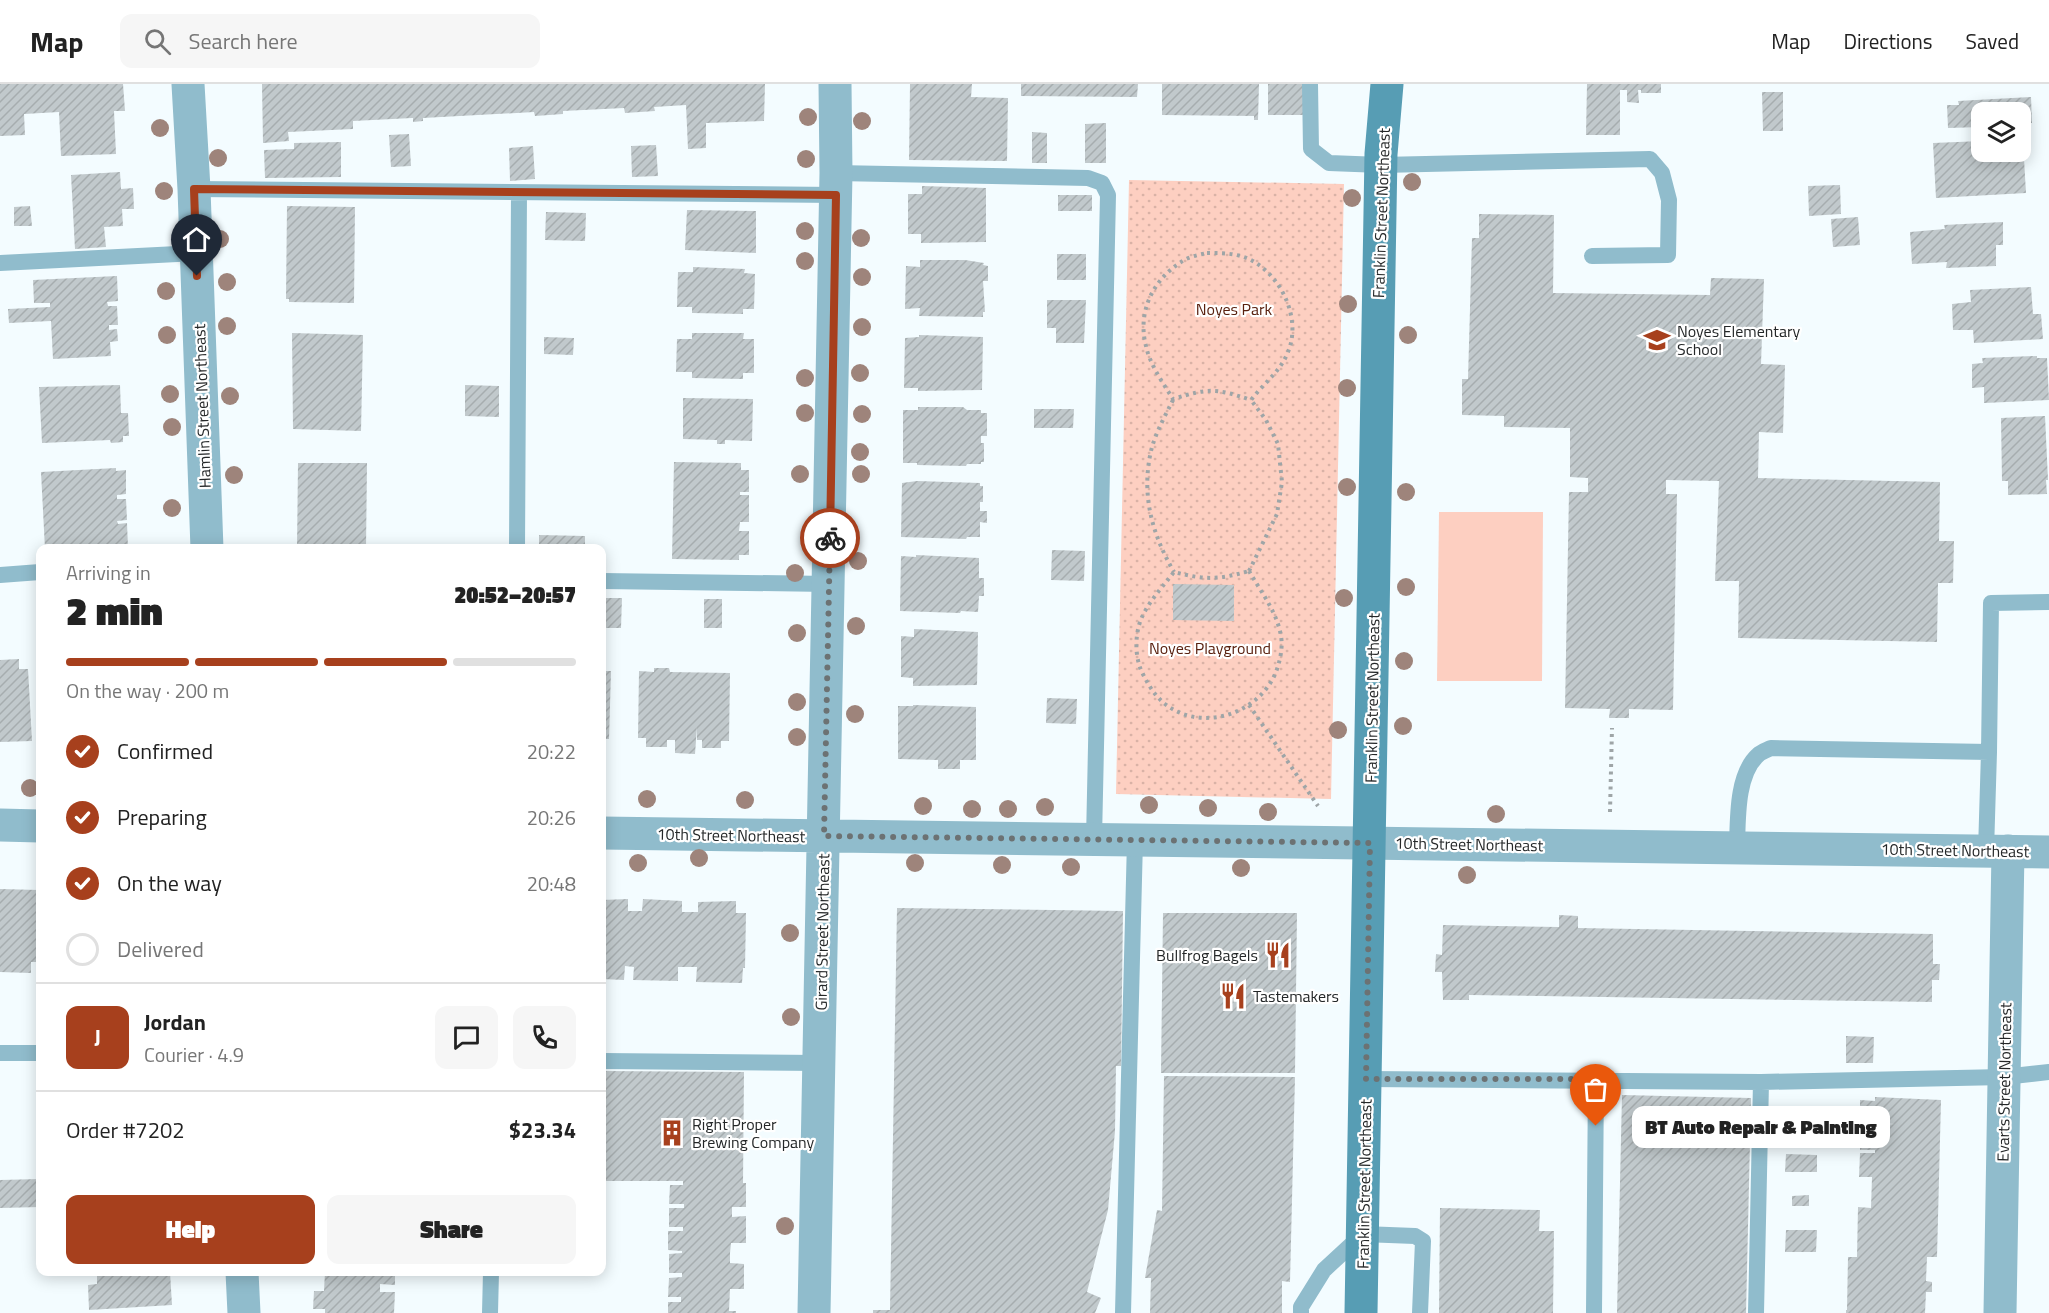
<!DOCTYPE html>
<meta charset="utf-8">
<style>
body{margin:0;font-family:"Titillium Web",sans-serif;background:#f6f6f6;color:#222;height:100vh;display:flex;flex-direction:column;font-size:22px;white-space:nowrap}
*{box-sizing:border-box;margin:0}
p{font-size:20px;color:#767676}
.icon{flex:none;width:33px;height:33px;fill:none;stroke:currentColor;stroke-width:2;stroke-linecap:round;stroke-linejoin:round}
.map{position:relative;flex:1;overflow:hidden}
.sheet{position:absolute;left:36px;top:460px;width:570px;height:732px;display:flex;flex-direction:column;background:#fff;border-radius:12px;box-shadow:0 3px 15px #0003}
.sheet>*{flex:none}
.fabs{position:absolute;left:1971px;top:18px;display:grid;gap:12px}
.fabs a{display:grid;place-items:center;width:60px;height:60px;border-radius:12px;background:#fff;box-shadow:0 3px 15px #0003;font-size:30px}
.pin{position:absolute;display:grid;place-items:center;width:51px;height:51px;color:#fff;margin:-62px -26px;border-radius:50% 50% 50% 0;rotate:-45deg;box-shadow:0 0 6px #0007}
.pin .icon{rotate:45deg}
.courier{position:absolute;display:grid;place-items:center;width:60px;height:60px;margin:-30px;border:4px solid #a7401d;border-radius:50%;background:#fff;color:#222;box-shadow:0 2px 8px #0007}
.bubble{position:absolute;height:42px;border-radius:12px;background:#fff;box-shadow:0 3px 15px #0003;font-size:20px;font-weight:800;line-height:42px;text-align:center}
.overview em{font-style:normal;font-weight:800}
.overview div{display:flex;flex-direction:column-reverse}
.overview{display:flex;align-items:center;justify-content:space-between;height:102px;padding:0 30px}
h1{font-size:39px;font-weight:800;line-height:45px}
.bar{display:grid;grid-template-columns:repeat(4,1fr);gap:9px 6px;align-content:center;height:72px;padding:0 30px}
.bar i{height:8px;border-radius:4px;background:#e0e0e0}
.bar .current{background:#a7401d}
.bar p{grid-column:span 4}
.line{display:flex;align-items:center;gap:15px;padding:0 30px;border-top:2px solid #e0e0e0}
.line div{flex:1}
.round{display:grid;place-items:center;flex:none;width:63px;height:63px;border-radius:12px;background:#f6f6f6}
ol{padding:0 30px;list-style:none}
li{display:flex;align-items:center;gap:18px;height:66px}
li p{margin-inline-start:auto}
li .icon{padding:6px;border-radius:50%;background:#a7401d;color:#fff;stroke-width:4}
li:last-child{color:#767676}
li i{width:33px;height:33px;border:3px solid #e0e0e0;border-radius:50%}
.button{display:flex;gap:12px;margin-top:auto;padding:12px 30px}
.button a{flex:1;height:69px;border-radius:12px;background:#a7401d;color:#fff;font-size:24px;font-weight:800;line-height:69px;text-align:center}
.button a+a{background:#f6f6f6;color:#222}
header{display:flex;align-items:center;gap:36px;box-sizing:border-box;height:84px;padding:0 30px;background:#fff;border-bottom:2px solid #e0e0e0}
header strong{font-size:28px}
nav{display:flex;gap:33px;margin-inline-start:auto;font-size:21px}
.search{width:420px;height:54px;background:#f6f6f6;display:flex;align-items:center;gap:15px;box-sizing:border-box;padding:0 21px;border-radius:12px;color:#767676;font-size:22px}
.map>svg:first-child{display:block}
.grass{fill:#fdcfc1}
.park{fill:url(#park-dots)}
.building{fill:url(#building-hatch)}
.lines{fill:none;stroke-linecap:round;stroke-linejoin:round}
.path{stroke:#9ea5a7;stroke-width:4;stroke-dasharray:3 4.5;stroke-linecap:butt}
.lane{stroke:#90bccc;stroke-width:16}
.street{stroke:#90bccc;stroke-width:33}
.secondary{stroke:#579db4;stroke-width:33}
.tree{fill:#9e847b}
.done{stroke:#6c7273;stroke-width:6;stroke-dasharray:0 10.8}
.route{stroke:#a7401d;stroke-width:8}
.labels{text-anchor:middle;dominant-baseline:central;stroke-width:4.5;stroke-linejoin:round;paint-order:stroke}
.street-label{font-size:16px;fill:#242728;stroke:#fff}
.park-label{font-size:16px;fill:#59210f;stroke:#fff}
.poi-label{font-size:16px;fill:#242728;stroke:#fff;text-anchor:start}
</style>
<header>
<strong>Map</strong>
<div class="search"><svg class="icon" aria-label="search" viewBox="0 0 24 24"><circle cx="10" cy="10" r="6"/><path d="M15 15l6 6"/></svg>Search here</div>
<nav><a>Map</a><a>Directions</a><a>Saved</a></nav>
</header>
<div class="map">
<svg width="2049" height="1229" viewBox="0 0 2049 1229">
<defs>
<pattern id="park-dots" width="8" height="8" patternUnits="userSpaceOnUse" patternTransform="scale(1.5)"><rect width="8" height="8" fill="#fdcfc1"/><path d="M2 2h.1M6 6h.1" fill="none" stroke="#d9b2a6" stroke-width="1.8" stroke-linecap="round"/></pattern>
<pattern id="building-hatch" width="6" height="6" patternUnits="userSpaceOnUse" patternTransform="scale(1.5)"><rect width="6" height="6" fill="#c1c9cc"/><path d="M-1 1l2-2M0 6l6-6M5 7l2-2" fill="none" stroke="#a6adaf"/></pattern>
</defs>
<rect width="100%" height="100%" fill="#f3fcff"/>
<!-- grass -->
<path class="grass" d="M1439,428H1543L1542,597H1437Z"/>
<!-- park -->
<path class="park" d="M1129,96L1344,100L1331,715L1116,710Z"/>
<!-- building -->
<path class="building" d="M0,0H123L125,27H114L116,70L61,72L59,28L24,30L25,51L0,52Z
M262,0H765L764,37L706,39V64L688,65L686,21L654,23L655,27L625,29L624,24L563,27V30L535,32L534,28L423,34V37L413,38V34H412L353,37V45L288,48L289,57L263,59Z
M910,0H972L971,13L1008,14L1007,77L909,76Z
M1021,0H1138L1137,13L1021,12Z
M1162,0H1259L1258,36H1254V32L1162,31Z
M1268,0H1307L1306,31H1268Z
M1587,0H1661V9H1641V6H1638L1639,19L1627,18V6H1620V51H1586Z
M1762,8H1783V47H1763Z
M2031,13L2032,39L2020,40V28H1982V43L1948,44L1947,21H1959L1958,17Z
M1106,39V79H1085V40Z
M1032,48L1047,49V79H1032Z
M409,50L411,82L391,83L389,51Z
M1982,57V68H2020V58H2023L2026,109L1936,114L1933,59Z
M341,58V93L265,94L264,66L294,65V59Z
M656,61L658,92L632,93L631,62Z
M533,62L535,95L510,97L509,64Z
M120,88L121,105L133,104L134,125H122L123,142L104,143L106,163L75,165L71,91Z
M1840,101L1841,130L1809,132L1808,102Z
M922,102L986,104V158L921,159V150H908V110H922Z
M1058,111H1092V127H1058Z
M30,122L32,142H14V123Z
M287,122L355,123L354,219L289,218V215H286Z
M687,126L756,127V169L685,166Z
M546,128L586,129L585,157L545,156Z
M1479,130L1554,131L1553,209L1710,211L1711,194L1764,195L1761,280L1785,281L1783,349L1759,348L1758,394L1940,398L1939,457H1954L1953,499H1938L1937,558L1738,554L1739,497H1715L1719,397L1666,396V410H1677L1673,626L1629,625V634H1609L1610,625L1565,624L1569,408H1588V394L1570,393V344L1504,343V332L1462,331V295H1468L1472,154H1479Z
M1858,133L1860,161L1833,163L1831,135Z
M2003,138V161H1996V182L1946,184L1947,178L1912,180L1910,148L1945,145L1944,141Z
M1057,170H1086V196H1057Z
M920,176H965L984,179L983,181L988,182V197H983L985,228H983V233L919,232L920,224L905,225L906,182L920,183Z
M693,183L745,185L744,189L755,190L754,225H743V230L692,229V223H677L678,188H693Z
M117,192L118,217L107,218L108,222H117L118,241H109V246L117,245L118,257L110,258L111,272L53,275L51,237L9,239L8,225L50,223V219H34L33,196Z
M2031,203L2033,230H2041L2043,255L1974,259L1973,246H1953L1952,220L1971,218L1970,206Z
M1047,216H1086L1084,259H1056V244H1047Z
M292,249L363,251L361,347L293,345Z
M692,249H744L743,255H754V289H743V295L692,294V288H676L677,255H692Z
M919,251L983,253L982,306L918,307V304H904L905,254L919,253Z
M544,253L574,254L573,271L544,270Z
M2037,272V274H2047L2049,316L1984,319V303L1972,304V280L1983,279L1982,274Z
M120,301L121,329H128L129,352H123V358L111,359L110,356L42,359L39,303Z
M465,301L499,302V333L465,332Z
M683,314L753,315L752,357L725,356V360H717V356L683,355Z
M918,323H963L967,326H981V329H987V352H981V359H984V378H981V380H967L966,382L917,381V379H903V326H918Z
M1034,325H1074L1073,344H1034Z
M2045,332L2048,396H2046L2047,410L2008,411V397H2002L2001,334Z
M674,378L741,379V386H749V408H740V411H749V438H740L739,447H749V471H739V476L672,475Z
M298,379H367L366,465H297Z
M116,384V387L126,386V410L117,411V415H126L127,436L117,437L118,440L127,439L128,464L45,465L41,388Z
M917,397L980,399V402H983V418H980V427H987V439L980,438V453H967L966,455L901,453L902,399Z
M539,451L585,452V465H539Z
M1052,466L1085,467L1084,497L1051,496Z
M916,471L979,474V494H984V512H979L978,528L961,527L960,529L900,527L901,472L916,473Z
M1173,500L1234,501V537L1173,536Z
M604,514H622L621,544H604Z
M704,515H722V544H704Z
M914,545L978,548L977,601L913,602V594L901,593V552L914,553Z
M19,575V585H28L32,657L0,658V576Z
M654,584H669L670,588L730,589L729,657H721V664H702V656H697V643L695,670L675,669V656H667V663H646V654H638L639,587L654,588Z
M602,587H611L609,655H602Z
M1047,614L1077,615L1076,640L1046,639Z
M913,621L976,623V676H960V685H938V676L898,675V622H913Z
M0,805L39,806L38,878H31V889L0,888Z
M628,815V827H642L643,815L682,817V828H698V818L736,817V829H746L745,884H743L742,899L696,898L697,883H678V897L633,896L634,883L625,882L624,896L602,895V816Z
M897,824L1123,827L1121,982H1116L1115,1047L1108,1126L1087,1208L1101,1214L1095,1229H873V1226H890Z
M1163,829H1297L1295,989H1161Z
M1559,831L1578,832V844L1933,850V880H1940L1939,896H1932V918L1469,911V916H1443L1442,888H1435L1436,870L1442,871L1443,841L1559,843Z
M1846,952L1874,953L1873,979H1846Z
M602,987L744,988L743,1099H746V1123H732V1133L746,1132V1159H731L730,1169V1179L744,1180V1205H730L729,1227H736V1229H668V1218H681V1213H668L669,1194L682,1193V1189H669V1170L682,1169V1167L668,1166V1147H683V1143H669V1124H684V1120H669L670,1101H683V1097H602Z
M1164,992L1295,993L1290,1198L1282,1197V1229H1150L1151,1194H1145L1157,1126L1162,1127Z
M1622,1011L1751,1014L1746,1229H1617Z
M1875,1013L1941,1016L1937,1173H1927L1926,1197L1932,1198V1208H1926L1925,1229H1846V1226H1847L1848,1173H1857L1858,1123L1871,1124L1872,1093H1859L1860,1069H1875V1066H1860V1042L1895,1040L1860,1038V1016L1875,1017Z
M1786,1070L1817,1071V1088H1785Z
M40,1095V1123L0,1124V1096Z
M1809,1111V1122H1792V1112Z
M1440,1124L1540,1126L1539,1147H1554L1553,1229H1439Z
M1786,1146H1817L1816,1168H1785Z
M97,1188H170L172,1221L89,1226L88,1201L97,1200Z
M325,1188H395V1201L380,1200V1208H395L394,1229H325V1225H313L314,1207H324Z"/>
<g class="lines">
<!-- path -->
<path class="path" d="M1207,169C1224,169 1241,169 1256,179C1284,197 1301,237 1288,268C1280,288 1263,300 1251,316C1215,304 1209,304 1173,315C1163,299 1150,281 1146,262C1137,228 1153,196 1181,178C1188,173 1198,171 1207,169Z
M1173,316C1165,332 1155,350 1151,367C1141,411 1152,450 1174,488
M1249,487C1261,508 1277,528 1281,552C1283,564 1280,577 1276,588C1259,630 1202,649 1165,620C1154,611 1147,599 1141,586C1134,569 1135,545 1144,529C1152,514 1164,501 1174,488C1205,496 1218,496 1249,487Z
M1249,487L1277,430L1282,398L1278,360L1266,336L1251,316
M1249,621L1318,722
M1610,728L1612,644"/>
<!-- lane -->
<path class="lane" d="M1310,0L1311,65L1329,79L1381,81L1650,75L1662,89L1669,116L1668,171L1592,172
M836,89L1088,94L1102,99L1108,111L1094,755
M194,105L836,111
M0,179L197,169
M517,465L519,109
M0,491L40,488
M602,497L829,500
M1737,764C1738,736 1736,691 1758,671C1761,668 1767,666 1771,664L1989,668L1991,519L2049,518
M1986,767L1989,668
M0,969H40
M602,977L819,979
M1366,995L1761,998L2004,993L2049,988
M490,1229L491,1188
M1123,1229L1135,756
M1301,1229V1223L1324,1186L1363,1150L1415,1152L1423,1157L1420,1229
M1594,1229L1596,995
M1756,1229L1761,998"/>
<!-- street -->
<path class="street" d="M188,0L194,105L207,465
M0,741L40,742
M602,749L2049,768
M242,1188L244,1229
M814,1229L836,89L835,0
M2000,1229L2008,767"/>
<!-- secondary -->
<path class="secondary" d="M1361,1229L1381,70L1387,0"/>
</g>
<!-- trees -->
<g class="tree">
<circle cx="808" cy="33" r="9"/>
<circle cx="862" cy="37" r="9"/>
<circle cx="160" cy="44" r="9"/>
<circle cx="218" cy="74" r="9"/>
<circle cx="806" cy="75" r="9"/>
<circle cx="1412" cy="98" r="9"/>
<circle cx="164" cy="107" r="9"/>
<circle cx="1352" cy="114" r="9"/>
<circle cx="805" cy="147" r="9"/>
<circle cx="861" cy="154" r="9"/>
<circle cx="220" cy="155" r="9"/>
<circle cx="805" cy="177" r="9"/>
<circle cx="862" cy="193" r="9"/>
<circle cx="227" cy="198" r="9"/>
<circle cx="166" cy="207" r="9"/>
<circle cx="1348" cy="220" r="9"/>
<circle cx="227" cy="242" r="9"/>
<circle cx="862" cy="243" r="9"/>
<circle cx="167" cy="251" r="9"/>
<circle cx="1408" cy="251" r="9"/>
<circle cx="860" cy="289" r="9"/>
<circle cx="805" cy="294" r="9"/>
<circle cx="1347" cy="304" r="9"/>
<circle cx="170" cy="310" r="9"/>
<circle cx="230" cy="312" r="9"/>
<circle cx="805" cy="329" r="9"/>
<circle cx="862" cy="330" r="9"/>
<circle cx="172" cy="343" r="9"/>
<circle cx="860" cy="368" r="9"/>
<circle cx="800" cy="390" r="9"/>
<circle cx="861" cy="390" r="9"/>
<circle cx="234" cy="391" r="9"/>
<circle cx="1347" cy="403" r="9"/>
<circle cx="1406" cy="408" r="9"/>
<circle cx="172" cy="424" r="9"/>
<circle cx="858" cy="477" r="9"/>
<circle cx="795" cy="489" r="9"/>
<circle cx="1406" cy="503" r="9"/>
<circle cx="1344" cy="514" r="9"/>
<circle cx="856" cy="542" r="9"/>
<circle cx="797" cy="549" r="9"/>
<circle cx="1404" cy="577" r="9"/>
<circle cx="797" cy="618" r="9"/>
<circle cx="855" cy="630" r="9"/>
<circle cx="1403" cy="642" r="9"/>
<circle cx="1338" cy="646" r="9"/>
<circle cx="797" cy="653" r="9"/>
<circle cx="30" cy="704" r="9"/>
<circle cx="647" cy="715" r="9"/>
<circle cx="745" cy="716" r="9"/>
<circle cx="1149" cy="721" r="9"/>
<circle cx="923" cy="722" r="9"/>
<circle cx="1045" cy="723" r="9"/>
<circle cx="1208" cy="724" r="9"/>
<circle cx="972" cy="725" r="9"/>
<circle cx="1008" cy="725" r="9"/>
<circle cx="1268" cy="728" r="9"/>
<circle cx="1496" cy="730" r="9"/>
<circle cx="699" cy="774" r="9"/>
<circle cx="638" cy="779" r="9"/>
<circle cx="915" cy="779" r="9"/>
<circle cx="1002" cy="781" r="9"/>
<circle cx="1071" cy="783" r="9"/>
<circle cx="1241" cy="784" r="9"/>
<circle cx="1467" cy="791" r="9"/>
<circle cx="790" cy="849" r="9"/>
<circle cx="791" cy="933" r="9"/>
<circle cx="785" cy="1142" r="9"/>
</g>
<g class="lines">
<!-- done -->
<path class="done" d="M830,454L824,752L1370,759L1366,995H1596V1042"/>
<!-- route -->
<path class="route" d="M197,192L194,105L836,111L830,454"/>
</g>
<!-- icons -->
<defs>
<g id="school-bare" transform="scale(2.07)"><path d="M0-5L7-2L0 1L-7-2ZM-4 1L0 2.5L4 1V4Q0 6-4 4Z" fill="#a7401d" stroke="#fff" stroke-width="2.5" paint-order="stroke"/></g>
<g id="restaurant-bare" transform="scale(2.07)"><path d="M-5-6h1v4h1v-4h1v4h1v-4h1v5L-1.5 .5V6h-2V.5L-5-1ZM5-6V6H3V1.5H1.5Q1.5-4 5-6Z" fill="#a7401d" stroke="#fff" stroke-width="2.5" paint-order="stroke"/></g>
<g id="building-bare" transform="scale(2.07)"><path d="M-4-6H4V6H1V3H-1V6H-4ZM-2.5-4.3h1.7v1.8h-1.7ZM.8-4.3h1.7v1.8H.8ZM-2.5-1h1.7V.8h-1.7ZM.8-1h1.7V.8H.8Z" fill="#a7401d" stroke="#fff" stroke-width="2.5" paint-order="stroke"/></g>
</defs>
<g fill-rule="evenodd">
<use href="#school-bare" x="1657" y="256"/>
<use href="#restaurant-bare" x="1278" y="871"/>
<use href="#restaurant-bare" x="1233" y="912"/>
<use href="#building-bare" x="672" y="1049"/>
</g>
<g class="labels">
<!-- street labels -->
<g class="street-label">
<text transform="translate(1381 129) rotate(-88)">Franklin Street Northeast</text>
<text transform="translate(202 322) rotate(-92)">Hamlin Street Northeast</text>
<text transform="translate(1372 614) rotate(-89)">Franklin Street Northeast</text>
<text transform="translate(731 751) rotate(1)">10th Street Northeast</text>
<text transform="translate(1469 760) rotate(1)">10th Street Northeast</text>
<text transform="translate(1955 766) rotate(1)">10th Street Northeast</text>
<text transform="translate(822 848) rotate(-89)">Girard Street Northeast</text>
<text transform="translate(2004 998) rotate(-89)">Evarts Street Northeast</text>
<text transform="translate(1364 1100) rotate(-89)">Franklin Street Northeast</text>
</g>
<!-- park labels -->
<g class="park-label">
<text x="1234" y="225">Noyes Park</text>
<text x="1210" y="564">Noyes Playground</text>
</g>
<!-- poi labels -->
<g class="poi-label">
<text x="1677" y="247">Noyes Elementary<tspan x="1677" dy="18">School</tspan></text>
<text x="1258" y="871" text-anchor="end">Bullfrog Bagels</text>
<text x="1253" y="912">Tastemakers</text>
<text x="692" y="1040">Right Proper<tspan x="692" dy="18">Brewing Company</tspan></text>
</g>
</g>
</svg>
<div class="fabs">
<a><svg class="icon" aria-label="layers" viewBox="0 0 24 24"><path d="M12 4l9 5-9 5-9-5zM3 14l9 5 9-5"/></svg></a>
</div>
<div class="pin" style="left:1596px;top:1042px;background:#ea580c"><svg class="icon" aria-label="bag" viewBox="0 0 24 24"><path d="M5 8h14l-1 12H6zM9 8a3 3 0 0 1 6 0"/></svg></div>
<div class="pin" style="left:197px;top:192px;background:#1f2937"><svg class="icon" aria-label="home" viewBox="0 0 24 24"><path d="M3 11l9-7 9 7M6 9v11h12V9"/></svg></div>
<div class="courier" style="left:830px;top:454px"><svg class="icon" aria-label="bike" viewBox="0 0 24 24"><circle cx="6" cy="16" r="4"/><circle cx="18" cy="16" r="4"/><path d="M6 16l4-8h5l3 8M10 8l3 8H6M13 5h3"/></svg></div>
<div class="bubble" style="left:1632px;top:1022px;width:258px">BT Auto Repair &amp; Painting</div>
<section class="sheet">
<div class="overview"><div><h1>2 min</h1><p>Arriving in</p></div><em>20:52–20:57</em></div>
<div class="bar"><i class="current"></i><i class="current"></i><i class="current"></i><i></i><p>On the way · 200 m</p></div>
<ol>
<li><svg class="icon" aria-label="check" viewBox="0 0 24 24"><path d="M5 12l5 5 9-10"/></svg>Confirmed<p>20:22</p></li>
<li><svg class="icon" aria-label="check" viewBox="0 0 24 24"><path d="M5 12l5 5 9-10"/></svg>Preparing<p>20:26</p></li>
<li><svg class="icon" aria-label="check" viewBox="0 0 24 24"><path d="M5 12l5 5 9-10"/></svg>On the way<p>20:48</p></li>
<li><i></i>Delivered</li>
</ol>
<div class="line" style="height:108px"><b class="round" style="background:#a7401d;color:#fff">J</b><div><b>Jordan</b><p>Courier · 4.9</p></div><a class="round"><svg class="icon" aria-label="chat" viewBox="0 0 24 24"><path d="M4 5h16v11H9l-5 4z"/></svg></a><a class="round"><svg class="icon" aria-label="phone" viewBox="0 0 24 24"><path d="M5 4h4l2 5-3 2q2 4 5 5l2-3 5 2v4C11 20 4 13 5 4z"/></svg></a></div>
<div class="line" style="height:78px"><div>Order #7202</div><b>$23.34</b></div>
<div class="button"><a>Help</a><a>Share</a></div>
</section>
</div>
